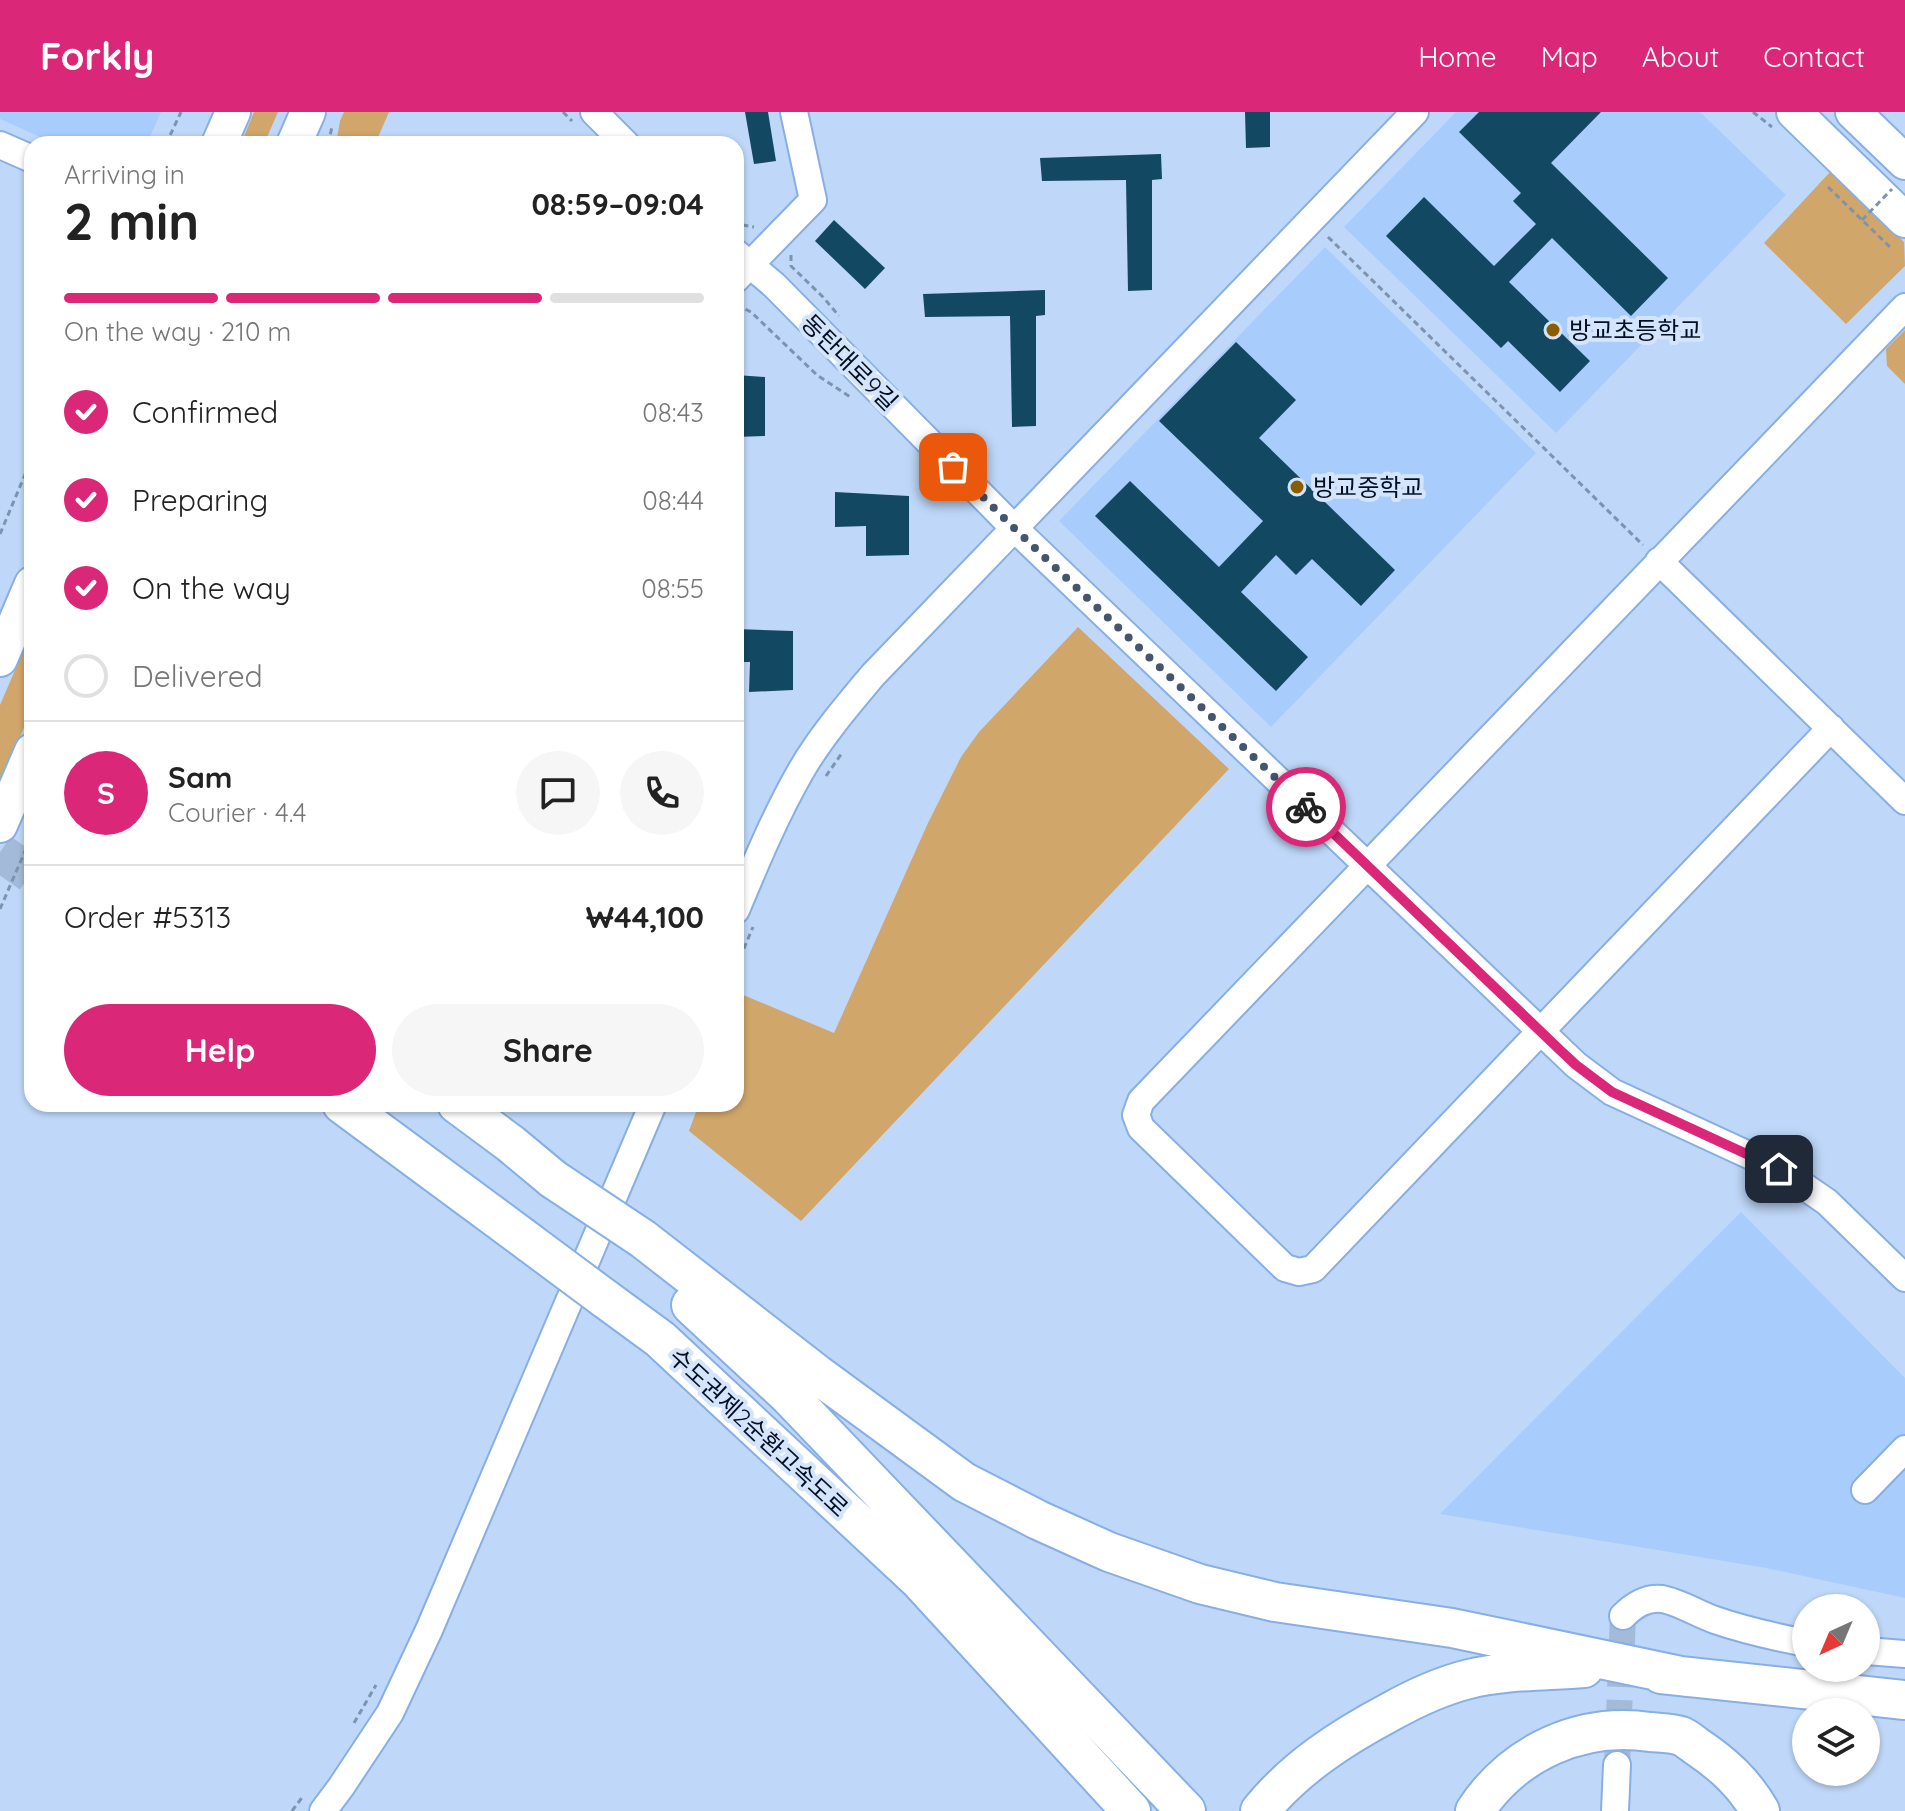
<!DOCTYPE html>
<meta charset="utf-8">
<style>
body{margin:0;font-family:Quicksand,"Noto Sans KR",sans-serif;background:#f6f6f6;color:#222;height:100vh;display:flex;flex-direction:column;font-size:30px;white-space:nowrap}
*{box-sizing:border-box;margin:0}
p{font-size:26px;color:#767676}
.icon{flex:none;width:44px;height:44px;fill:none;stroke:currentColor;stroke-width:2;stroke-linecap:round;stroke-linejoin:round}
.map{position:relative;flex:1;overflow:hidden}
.details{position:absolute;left:24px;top:24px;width:720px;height:976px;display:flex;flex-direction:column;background:#fff;border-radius:24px;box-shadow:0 2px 6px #0004}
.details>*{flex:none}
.needle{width:52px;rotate:224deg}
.tools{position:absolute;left:1792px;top:1482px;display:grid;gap:16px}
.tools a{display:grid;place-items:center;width:88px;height:88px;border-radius:50%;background:#fff;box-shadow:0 2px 6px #0004;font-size:40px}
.pin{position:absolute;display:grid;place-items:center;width:68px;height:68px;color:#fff;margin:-34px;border-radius:16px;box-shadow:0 4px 12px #0006}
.courier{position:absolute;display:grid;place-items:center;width:80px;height:80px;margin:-40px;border:6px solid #db2777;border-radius:50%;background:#fff;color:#222;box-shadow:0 2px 10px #0007}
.head em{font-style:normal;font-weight:800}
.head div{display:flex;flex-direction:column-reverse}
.head{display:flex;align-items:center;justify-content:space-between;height:136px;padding:0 40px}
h1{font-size:52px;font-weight:800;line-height:60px}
.bar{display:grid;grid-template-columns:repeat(4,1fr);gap:12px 8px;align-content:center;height:96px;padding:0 40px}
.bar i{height:10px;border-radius:6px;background:#e0e0e0}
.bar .selected{background:#db2777}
.bar p{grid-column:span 4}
.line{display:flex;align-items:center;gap:20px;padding:0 40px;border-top:2px solid #e0e0e0}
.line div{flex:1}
.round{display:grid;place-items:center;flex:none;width:84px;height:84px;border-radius:42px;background:#f6f6f6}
ol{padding:0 40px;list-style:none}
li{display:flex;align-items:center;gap:24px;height:88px}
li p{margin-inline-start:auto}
li .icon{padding:8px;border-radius:50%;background:#db2777;color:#fff;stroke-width:4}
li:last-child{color:#767676}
li i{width:44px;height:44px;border:4px solid #e0e0e0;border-radius:50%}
.primary-button{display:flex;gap:16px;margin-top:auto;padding:16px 40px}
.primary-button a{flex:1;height:92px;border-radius:48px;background:#db2777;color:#fff;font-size:32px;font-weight:800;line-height:92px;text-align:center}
.primary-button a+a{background:#f6f6f6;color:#222}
header{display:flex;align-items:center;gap:48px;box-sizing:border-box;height:112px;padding:0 40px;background:#db2777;color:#fff}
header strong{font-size:38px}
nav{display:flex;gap:44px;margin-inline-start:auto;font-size:28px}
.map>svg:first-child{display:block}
.built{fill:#a8cdfd}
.green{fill:#d0a66a}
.building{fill:#134863}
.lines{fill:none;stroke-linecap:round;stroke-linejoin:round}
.minor-tunnel{stroke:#a3bad9;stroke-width:26;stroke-dasharray:26 13;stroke-linecap:butt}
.highway-tunnel{stroke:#a3bad9;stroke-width:38;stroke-dasharray:38 19;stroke-linecap:butt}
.minor-casing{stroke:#87afe4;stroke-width:30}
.major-casing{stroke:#87afe4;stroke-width:38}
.highway-casing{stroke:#87afe4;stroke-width:42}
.path{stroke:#7e93af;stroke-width:3;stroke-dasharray:6 4;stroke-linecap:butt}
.minor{stroke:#fff;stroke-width:26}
.major{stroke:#fff;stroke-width:34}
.highway{stroke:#fff;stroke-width:38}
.highway-bridge-casing{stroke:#87afe4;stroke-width:42;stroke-linecap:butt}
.path-bridge{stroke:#7e93af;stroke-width:3;stroke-dasharray:6 4;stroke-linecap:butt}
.highway-bridge{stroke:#fff;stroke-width:38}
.done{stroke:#44556d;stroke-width:8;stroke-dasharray:0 14.4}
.route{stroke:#db2777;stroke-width:10}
.poi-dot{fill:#8a5d00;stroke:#d4e5fb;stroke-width:3}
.labels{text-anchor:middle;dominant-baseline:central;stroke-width:8;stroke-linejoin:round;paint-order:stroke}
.poi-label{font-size:24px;fill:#020e21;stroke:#d4e5fb;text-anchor:start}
.street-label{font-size:24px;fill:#020e21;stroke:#d4e5fb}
</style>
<header>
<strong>Forkly</strong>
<nav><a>Home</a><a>Map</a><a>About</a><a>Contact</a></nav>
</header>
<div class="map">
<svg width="1905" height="1699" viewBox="0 0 1905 1699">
<rect width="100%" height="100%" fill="#bfd8f9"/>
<!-- built -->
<path class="built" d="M0,0H161L147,32H56L0,7Z
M1456,0H1700L1786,83L1556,321L1344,115Z
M1325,135L1536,341L1271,615L1059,409Z
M1741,1100L1905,1266V1486L1766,1456L1440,1402Z"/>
<!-- green -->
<path class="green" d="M254,0H278L264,32H241Z
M344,0H389L375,32H336L340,9Z
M1831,59L1904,130L1905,154L1846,212L1764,131Z
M1905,218V272L1887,254L1886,237Z
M1078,515L1229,657L801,1109L689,1019L699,992H736V895L741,882L834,921L928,711L961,645L979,620Z
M32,519V597L0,671V593Z"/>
<!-- building -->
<path class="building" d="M745,0H768L776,49L754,52Z
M1245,0H1270V35L1246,36Z
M1479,0H1601L1551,51L1668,166L1631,204L1552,126L1509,170L1590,249L1560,280L1508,229L1501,236L1386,124L1424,85L1494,154L1536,112L1513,89L1521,81L1459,20Z
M1161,42L1162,67L1152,68V178L1128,179L1126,68L1042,69L1040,46Z
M834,108L885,156L865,177L815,129Z
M1045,178V203L1036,204V314L1012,315L1010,204L925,205L923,182Z
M1236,230L1296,288L1259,326L1395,458L1361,494L1312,447L1296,463L1276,443L1241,480L1308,545L1276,579L1095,404L1130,369L1219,455L1263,409L1159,309Z
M736,263L765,265V324L736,325Z
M835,380L909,384V443L866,444V414L835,415Z
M736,517L793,519V578L749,580L750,550H736Z"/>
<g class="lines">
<!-- minor-tunnel -->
<path class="minor-tunnel" d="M1617,1653L1623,1504"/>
<!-- highway-tunnel -->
<path class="highway-tunnel" d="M0,740L32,763"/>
<!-- minor casing -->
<g class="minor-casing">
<path id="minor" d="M594,0L626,32
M0,33L32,47
M736,141L774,173L1014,416L1576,953L1612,980L1779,1057L1827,1090L1905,1166
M736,167L813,88L794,0
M1659,449L1905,689
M1831,616L1313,1157L1299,1160L1285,1156L1141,1016L1136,1003L1141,989L1905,195
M736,798C756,750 776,702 802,657C822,623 848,593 873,563L1415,0
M1865,1378L1905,1337
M1623,1504C1634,1493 1646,1485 1662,1487C1679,1490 1698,1502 1715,1508C1744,1518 1775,1525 1806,1531
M1866,1539L1905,1542
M323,1699L341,1675L390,1601L429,1518L653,992
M1615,1699L1617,1653"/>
</g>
<!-- major casing -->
<g class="major-casing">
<path id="major" d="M1794,0L1905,108
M1853,0L1905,50
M219,32L233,0
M294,32L308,0
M0,547L32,472
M0,713L32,639"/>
</g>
<!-- highway casing -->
<g class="highway-casing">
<path id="highway" d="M342,992L530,1131
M457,992L511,1032L553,1067
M643,1127L818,1263L964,1370L1038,1408L1109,1440L1200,1472L1275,1490L1452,1516L1686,1565
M604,1186L660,1227L918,1467L1131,1699
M691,1193L789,1284L1186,1699
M1661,1562L1905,1588
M1260,1699C1295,1656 1341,1626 1390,1600C1415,1586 1441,1574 1469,1567C1504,1558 1548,1559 1584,1556
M1475,1699C1514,1640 1581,1610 1650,1620C1660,1621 1672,1621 1681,1624C1686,1626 1692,1631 1696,1634C1723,1652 1744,1671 1760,1699"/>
</g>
<!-- path -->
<path class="path" d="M563,0L572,9
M1753,0L1772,15
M647,26L653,32
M166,32L181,0
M328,32L332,15
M1828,75L1892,137
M736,105L743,113L754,115
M1328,125L1643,433
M791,143V154L823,185L839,204
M736,200L745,197L751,200L817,263L852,286
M0,422L32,346
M826,664L842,641
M0,797L32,723
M736,855L753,815
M354,1611L376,1573
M292,1699L304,1683"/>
<!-- minor -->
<use href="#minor" class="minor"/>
<!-- major -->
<use href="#major" class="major"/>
<!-- highway -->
<use href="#highway" class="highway"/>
<!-- highway-bridge casing -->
<g class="highway-bridge-casing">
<path id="highway-bridge" d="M553,1067L643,1127
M530,1131L604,1186"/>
</g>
<!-- path-bridge -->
<path class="path-bridge" d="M1862,108L1892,77"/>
<!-- highway-bridge -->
<use href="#highway-bridge" class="highway-bridge"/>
</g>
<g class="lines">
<!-- done -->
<path class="done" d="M953,355L1014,416L1306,695"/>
<!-- route -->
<path class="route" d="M1306,695L1561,939L1576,953L1612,980L1779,1057"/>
</g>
<!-- markers -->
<g class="poi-dot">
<circle cx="1553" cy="218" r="8"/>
<circle cx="1297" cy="375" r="8"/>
</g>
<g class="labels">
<!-- poi labels -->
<g class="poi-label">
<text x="1569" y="218">방교초등학교</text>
<text x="1313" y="375">방교중학교</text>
</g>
<!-- street labels -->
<g class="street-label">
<text transform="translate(850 250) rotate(45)">동탄대로9길</text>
<text transform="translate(759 1320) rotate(43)">수도권제2순환고속도로</text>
</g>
</g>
</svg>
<div class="tools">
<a><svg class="needle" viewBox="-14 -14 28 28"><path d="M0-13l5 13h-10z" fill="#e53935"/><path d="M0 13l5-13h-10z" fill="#767676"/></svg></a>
<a><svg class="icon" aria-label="layers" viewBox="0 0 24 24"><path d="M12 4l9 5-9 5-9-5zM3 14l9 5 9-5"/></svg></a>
</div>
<div class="pin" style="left:953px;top:355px;background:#ea580c"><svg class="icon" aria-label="bag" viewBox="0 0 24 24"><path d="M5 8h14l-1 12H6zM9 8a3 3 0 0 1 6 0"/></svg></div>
<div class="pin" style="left:1779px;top:1057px;background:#1f2937"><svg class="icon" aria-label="home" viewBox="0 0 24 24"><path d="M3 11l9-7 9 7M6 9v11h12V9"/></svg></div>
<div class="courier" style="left:1306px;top:695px"><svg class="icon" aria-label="bike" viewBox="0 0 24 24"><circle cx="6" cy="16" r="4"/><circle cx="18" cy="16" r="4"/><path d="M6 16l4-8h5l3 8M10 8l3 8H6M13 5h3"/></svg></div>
<section class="details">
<div class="head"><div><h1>2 min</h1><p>Arriving in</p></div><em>08:59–09:04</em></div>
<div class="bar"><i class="selected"></i><i class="selected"></i><i class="selected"></i><i></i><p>On the way · 210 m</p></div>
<ol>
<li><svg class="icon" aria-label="check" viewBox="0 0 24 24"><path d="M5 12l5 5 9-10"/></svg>Confirmed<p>08:43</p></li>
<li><svg class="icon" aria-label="check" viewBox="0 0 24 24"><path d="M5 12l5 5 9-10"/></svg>Preparing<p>08:44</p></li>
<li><svg class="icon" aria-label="check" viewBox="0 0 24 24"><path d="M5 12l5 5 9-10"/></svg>On the way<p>08:55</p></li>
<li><i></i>Delivered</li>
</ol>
<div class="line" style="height:144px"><b class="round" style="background:#db2777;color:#fff">S</b><div><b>Sam</b><p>Courier · 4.4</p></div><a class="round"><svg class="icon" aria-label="chat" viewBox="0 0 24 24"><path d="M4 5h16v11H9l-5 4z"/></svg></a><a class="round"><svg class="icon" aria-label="phone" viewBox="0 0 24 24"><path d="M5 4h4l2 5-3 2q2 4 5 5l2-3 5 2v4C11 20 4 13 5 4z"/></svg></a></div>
<div class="line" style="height:104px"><div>Order #5313</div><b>₩44,100</b></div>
<div class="primary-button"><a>Help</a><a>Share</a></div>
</section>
</div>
